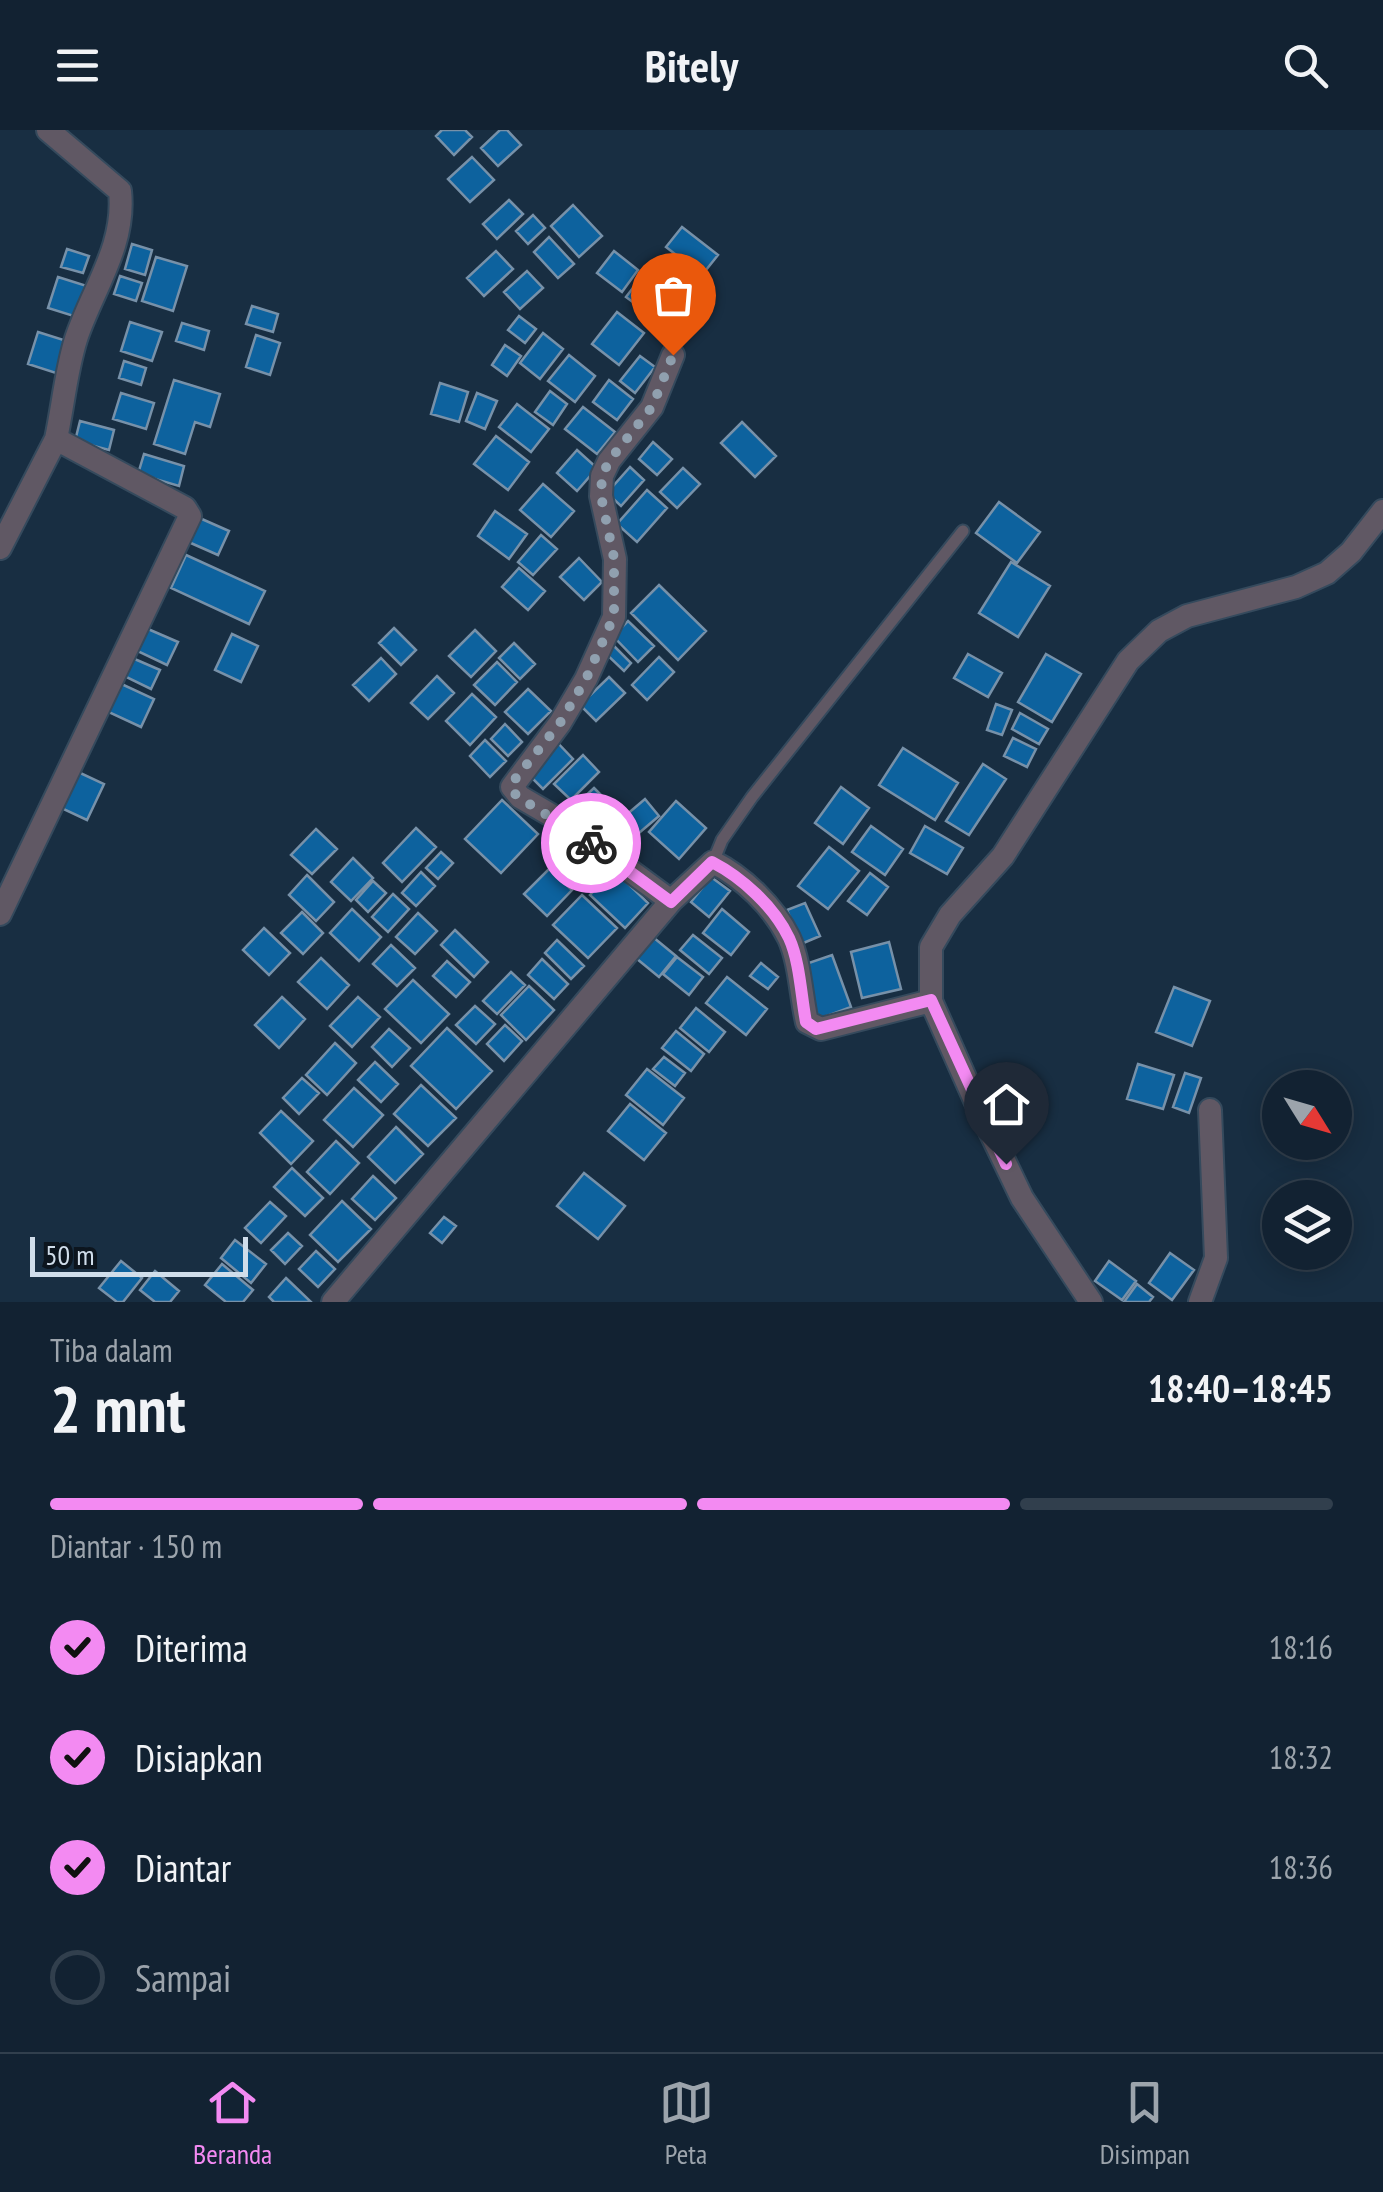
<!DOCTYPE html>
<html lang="id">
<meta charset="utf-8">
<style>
body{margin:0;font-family:"PT Sans Narrow",sans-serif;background:#1f2f3e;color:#f1f3f6;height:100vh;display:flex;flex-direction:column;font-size:38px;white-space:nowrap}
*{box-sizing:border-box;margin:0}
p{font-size:32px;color:#9ca4ac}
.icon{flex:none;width:55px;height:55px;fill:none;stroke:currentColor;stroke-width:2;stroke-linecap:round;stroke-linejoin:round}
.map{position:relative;height:1172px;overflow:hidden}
.sheet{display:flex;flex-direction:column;background:#122232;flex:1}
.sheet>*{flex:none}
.needle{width:65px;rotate:127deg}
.tools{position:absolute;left:1262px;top:940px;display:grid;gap:20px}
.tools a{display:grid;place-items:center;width:90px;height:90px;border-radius:50%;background:#122232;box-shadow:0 5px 25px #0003,0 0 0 2px #313f4d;font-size:50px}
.scale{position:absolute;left:30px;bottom:25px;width:218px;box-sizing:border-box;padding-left:10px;border:5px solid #d0ddea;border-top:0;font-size:28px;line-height:35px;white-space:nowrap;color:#d0ddea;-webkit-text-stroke:8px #0c151e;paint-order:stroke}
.pin{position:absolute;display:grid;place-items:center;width:85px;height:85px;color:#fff;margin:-102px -42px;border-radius:50% 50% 50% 0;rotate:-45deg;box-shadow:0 0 10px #0007}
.pin .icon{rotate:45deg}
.courier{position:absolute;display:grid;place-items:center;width:100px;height:100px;margin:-50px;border:8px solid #f38af2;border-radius:50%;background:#fff;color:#222;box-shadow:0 2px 12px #0007}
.summary em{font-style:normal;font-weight:600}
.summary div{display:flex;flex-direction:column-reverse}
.summary{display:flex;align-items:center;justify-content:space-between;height:170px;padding:0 50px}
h1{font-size:65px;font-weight:600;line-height:75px}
.bar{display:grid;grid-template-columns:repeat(4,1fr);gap:15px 10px;align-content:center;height:120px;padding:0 50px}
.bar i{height:12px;border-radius:8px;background:#313f4d}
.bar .active{background:#f38af2}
.bar p{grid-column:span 4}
ol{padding:0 50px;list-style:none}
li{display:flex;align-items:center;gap:30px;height:110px}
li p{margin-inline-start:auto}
li .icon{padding:10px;border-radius:50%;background:#f38af2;color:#111;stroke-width:4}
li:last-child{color:#9ca4ac}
li i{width:55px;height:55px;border:5px solid #313f4d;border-radius:50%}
header{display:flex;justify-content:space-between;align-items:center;height:130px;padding:0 50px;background:#122232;font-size:45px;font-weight:600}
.tabs{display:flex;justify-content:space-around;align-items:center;height:140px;border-top:2px solid #313f4d;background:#122232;font-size:28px;color:#9ca4ac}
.tabs a{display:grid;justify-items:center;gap:5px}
.tabs .active{color:#f38af2}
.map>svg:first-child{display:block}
.building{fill:#0d629e;stroke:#7791a9;stroke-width:2.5}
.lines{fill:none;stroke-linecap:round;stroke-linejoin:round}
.lane-casing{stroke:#354a5d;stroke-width:15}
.street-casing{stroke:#354a5d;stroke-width:26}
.lane{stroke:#605864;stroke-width:11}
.street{stroke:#605864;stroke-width:22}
.done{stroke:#90a0af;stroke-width:10;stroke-dasharray:0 18}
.route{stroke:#f38af2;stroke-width:12}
</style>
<header><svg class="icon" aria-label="menu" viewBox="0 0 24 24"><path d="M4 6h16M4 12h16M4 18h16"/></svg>Bitely<svg class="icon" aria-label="search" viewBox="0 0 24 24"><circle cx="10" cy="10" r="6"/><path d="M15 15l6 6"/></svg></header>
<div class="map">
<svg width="1383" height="1172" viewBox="0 0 1383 1172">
<rect width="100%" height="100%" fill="#182e42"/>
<!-- building -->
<path class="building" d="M442,0H465L472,7L454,25L436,6Z
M500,0H507L521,15L498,36L481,18Z
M472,27L494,50L470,72L448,49Z
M509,70L523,84L497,109L483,94Z
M573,75L602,106L579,127L551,96Z
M533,85L545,98L528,114L516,101Z
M682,97L718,125L702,145L666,117Z
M549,107L574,134L558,148L534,122Z
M132,114L152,120L145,145L125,139Z
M67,119L89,126L83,143L61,137Z
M496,121L513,139L484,166L467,148Z
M614,121L638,140L622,162L597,143Z
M156,127L187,136L173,181L142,171Z
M672,132L688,144L675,162L659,149Z
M527,141L543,158L520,179L504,162Z
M120,146L142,153L136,171L114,164Z
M58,147L90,157L80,188L48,178Z
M639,150L661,168L649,184L626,167Z
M680,169L693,180L671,209L657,198Z
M252,176L278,184L273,202L246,194Z
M617,182L644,203L619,235L592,214Z
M519,186L536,199L525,213L508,200Z
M130,192L162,202L152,231L121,221Z
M182,193L209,201L204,220L176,211Z
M38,202L70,212L59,244L28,234Z
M543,203L563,219L540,249L520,233Z
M256,205L280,213L270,245L246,237Z
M505,215L521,226L507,246L492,235Z
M569,225L595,246L575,272L548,251Z
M640,226L655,237L635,263L620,251Z
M124,231L146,238L141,255L119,248Z
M174,250L220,264L210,297L195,292L185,324L154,314Z
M609,250L633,269L617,290L593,272Z
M440,253L468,262L459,292L431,284Z
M550,261L567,274L553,295L535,282Z
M121,263L154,273L146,299L113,289Z
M477,263L497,271L485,299L466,291Z
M517,274L549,299L531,322L499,297Z
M583,277L615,302L597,324L565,299Z
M80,291L114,300L109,320L75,311Z
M742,292L776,326L755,347L721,313Z
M496,306L529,332L508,360L474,334Z
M653,312L672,329L657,345L639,329Z
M577,320L597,338L577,361L557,343Z
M144,324L184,336L179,356L138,344Z
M630,337L644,350L621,376L607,363Z
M683,338L700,354L677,378L660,362Z
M543,354L574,381L551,407L520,380Z
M647,360L667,378L637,412L617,394Z
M999,372L1040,402L1017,433L976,403Z
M495,381L527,404L509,429L478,406Z
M195,386L229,401L218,425L184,410Z
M541,405L557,419L533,445L518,432Z
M186,425L265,461L249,494L171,458Z
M579,428L602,452L584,470L560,447Z
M1011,432L1050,456L1018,507L979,483Z
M519,438L545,461L528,480L502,457Z
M659,455L706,501L678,530L631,483Z
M628,491L654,516L638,532L613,506Z
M141,496L178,512L167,535L131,518Z
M394,498L416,520L401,535L379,513Z
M475,500L496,521L471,547L449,526Z
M232,504L258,516L241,552L215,540Z
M610,512L631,533L624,541L602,520Z
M514,513L535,534L520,549L499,528Z
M968,524L1002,543L988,567L954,548Z
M1046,524L1081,544L1052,592L1018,572Z
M130,527L160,540L151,559L122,545Z
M659,527L674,542L647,570L632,555Z
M381,528L396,544L369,571L353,555Z
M497,532L517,552L495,575L474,555Z
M437,546L454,563L428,589L411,573Z
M609,547L625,563L596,591L580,575Z
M115,551L154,569L141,597L102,579Z
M528,559L551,581L528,604L505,582Z
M472,564L496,587L470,615L446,591Z
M996,574L1012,580L1002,605L987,600Z
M1020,583L1048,599L1039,614L1012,599Z
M505,594L522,612L508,626L491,609Z
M1013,608L1036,619L1027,637L1004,626Z
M485,610L506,631L490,647L470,626Z
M555,610L573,629L543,659L524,640Z
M903,618L958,653L935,690L879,655Z
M583,625L599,642L571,670L554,654Z
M983,634L1006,649L969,705L946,691Z
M76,641L104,654L87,690L59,677Z
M841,657L869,678L843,714L815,693Z
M594,658L620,684L606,697L581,670Z
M645,669L659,686L639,703L625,686Z
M502,670L538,704L501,743L465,709Z
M676,671L706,698L679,729L649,702Z
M871,696L903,719L885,745L852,722Z
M925,696L963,718L947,744L910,723Z
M416,698L436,717L402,752L383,733Z
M316,699L337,719L312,744L291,725Z
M829,717L859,741L828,779L798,756Z
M441,722L453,733L438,749L426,738Z
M353,728L373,748L351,771L331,752Z
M549,739L572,760L547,786L524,764Z
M614,740L648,773L625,798L590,765Z
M421,742L435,756L416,776L402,763Z
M870,743L888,757L867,785L848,771Z
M307,745L334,772L316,791L289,765Z
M711,747L730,761L709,787L691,772Z
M373,751L386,763L368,782L356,770Z
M393,764L409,779L388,802L372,787Z
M582,765L617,798L588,828L553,795Z
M805,773L820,806L801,814L787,780Z
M352,779L381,807L359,831L330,803Z
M722,779L749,802L731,825L703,803Z
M302,782L323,803L303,824L281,803Z
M418,783L437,801L415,824L396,807Z
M264,798L290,823L269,845L243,820Z
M455,800L488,832L474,847L441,815Z
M648,803L676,826L659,847L631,824Z
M693,805L722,828L709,844L680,820Z
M557,810L584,836L571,849L545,823Z
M889,812L901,859L862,868L851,822Z
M391,815L415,838L397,856L373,834Z
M832,825L851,877L819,889L800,836Z
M677,827L703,847L689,865L663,844Z
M321,828L349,855L327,879L298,852Z
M542,829L568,854L554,869L528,845Z
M447,831L470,852L456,867L433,846Z
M761,833L778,847L768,859L750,846Z
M511,842L525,855L497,884L483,871Z
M727,847L767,879L746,905L706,873Z
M413,850L449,884L421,913L385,879Z
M529,856L554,880L526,910L501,885Z
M1174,857L1210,871L1192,916L1156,902Z
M282,867L305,889L279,918L255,895Z
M358,867L380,887L352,917L330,896Z
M475,876L495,894L476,914L456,895Z
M696,878L725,902L709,922L680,898Z
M505,895L522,911L504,931L487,914Z
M447,898L492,941L456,979L411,936Z
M389,899L410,918L392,937L372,917Z
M676,901L704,924L691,941L662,918Z
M335,913L356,933L327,965L306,945Z
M664,927L685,943L675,956L653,939Z
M375,932L398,954L381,972L358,950Z
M1138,934L1174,945L1163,979L1127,969Z
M647,939L684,968L663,995L626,965Z
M1185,943L1201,948L1189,983L1173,977Z
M302,948L319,963L299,984L283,968Z
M421,955L456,988L428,1016L394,984Z
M354,958L383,985L353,1017L324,990Z
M630,974L666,1003L644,1030L608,1001Z
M281,981L313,1011L291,1034L260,1003Z
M396,997L423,1024L395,1053L368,1027Z
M336,1011L359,1033L330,1064L307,1042Z
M292,1038L323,1068L305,1086L274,1057Z
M584,1043L625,1076L598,1109L557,1076Z
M373,1046L396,1068L375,1090L352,1069Z
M342,1071L371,1099L338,1132L310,1105Z
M270,1072L286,1086L261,1113L245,1098Z
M444,1087L456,1096L442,1113L430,1103Z
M288,1103L302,1116L285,1134L271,1120Z
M235,1110L266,1134L251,1153L221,1128Z
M316,1121L335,1139L318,1157L299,1139Z
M1170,1123L1194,1140L1172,1170L1149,1153Z
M121,1131L142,1148L123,1172H117L99,1158Z
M1109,1131L1136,1151L1122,1170L1095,1151Z
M222,1134L253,1160L243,1172H226L205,1155Z
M155,1141L179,1161L170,1172H155L140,1160Z
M286,1148L311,1172H274L269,1167Z
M1137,1154L1153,1167L1149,1172H1124Z"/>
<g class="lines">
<!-- lane casing -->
<g class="lane-casing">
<path id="lane" d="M713,732L722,710L752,667L963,401"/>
</g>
<!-- street casing -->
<g class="street-casing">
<path id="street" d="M48,0L120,61C126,116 92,160 76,209C66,241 63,276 56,309
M0,418L56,309L185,378L190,386L0,784
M671,771L568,695L520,667L512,657L560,593L586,549L614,487L615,429L601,366L602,346L609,331L652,277L673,225
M333,1172L671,771L713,732C743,747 774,777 789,808C800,832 801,866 807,892L821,899L931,871
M1091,1172L1022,1068L974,968L931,871V817L950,785L1003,726L1128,531L1159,501L1187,486L1296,457L1327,443L1351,422L1383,381
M1200,1172L1216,1128L1210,980"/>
</g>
<!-- lane -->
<use href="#lane" class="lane"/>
<!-- street -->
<use href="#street" class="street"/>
</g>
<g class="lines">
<!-- done -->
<path class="done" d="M591,713L520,668L514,663L512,653L560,593L586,549L614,486V428L601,366L602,346L609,331L652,277L673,225"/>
<!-- route -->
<path class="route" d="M591,713L671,772L712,732C743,748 774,777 789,808C800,832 801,866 806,892L816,899L931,870L1006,1034"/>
</g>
</svg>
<div class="tools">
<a><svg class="needle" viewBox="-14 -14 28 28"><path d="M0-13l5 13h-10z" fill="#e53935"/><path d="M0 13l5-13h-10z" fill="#9ca4ac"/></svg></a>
<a><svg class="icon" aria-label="layers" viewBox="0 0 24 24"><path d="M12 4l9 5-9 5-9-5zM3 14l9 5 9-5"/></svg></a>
</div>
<div class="scale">50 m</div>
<div class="pin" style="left:673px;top:225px;background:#ea580c"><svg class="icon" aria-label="bag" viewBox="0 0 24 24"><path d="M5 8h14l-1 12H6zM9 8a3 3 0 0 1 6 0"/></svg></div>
<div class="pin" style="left:1006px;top:1034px;background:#1f2937"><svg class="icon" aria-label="home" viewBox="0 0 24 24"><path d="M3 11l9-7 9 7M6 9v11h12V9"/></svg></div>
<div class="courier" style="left:591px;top:713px"><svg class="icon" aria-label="bike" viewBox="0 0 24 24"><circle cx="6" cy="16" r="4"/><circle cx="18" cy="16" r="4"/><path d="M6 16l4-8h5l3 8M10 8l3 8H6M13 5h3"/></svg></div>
</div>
<section class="sheet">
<div class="summary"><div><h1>2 mnt</h1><p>Tiba dalam</p></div><em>18:40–18:45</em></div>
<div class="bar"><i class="active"></i><i class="active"></i><i class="active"></i><i></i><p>Diantar · 150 m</p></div>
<ol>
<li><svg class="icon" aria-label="check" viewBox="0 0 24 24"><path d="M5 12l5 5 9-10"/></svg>Diterima<p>18:16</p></li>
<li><svg class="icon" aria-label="check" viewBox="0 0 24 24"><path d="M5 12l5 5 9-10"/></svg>Disiapkan<p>18:32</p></li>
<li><svg class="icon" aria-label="check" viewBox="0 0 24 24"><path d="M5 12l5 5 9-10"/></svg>Diantar<p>18:36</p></li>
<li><i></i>Sampai</li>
</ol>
</section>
<nav class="tabs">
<a class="active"><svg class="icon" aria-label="home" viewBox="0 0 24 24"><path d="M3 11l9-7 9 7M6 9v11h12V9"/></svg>Beranda</a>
<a><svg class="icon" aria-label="map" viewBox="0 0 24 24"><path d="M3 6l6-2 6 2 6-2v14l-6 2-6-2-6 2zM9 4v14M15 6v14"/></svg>Peta</a>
<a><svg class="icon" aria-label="saved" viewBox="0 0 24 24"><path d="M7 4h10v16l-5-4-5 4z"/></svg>Disimpan</a>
</nav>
